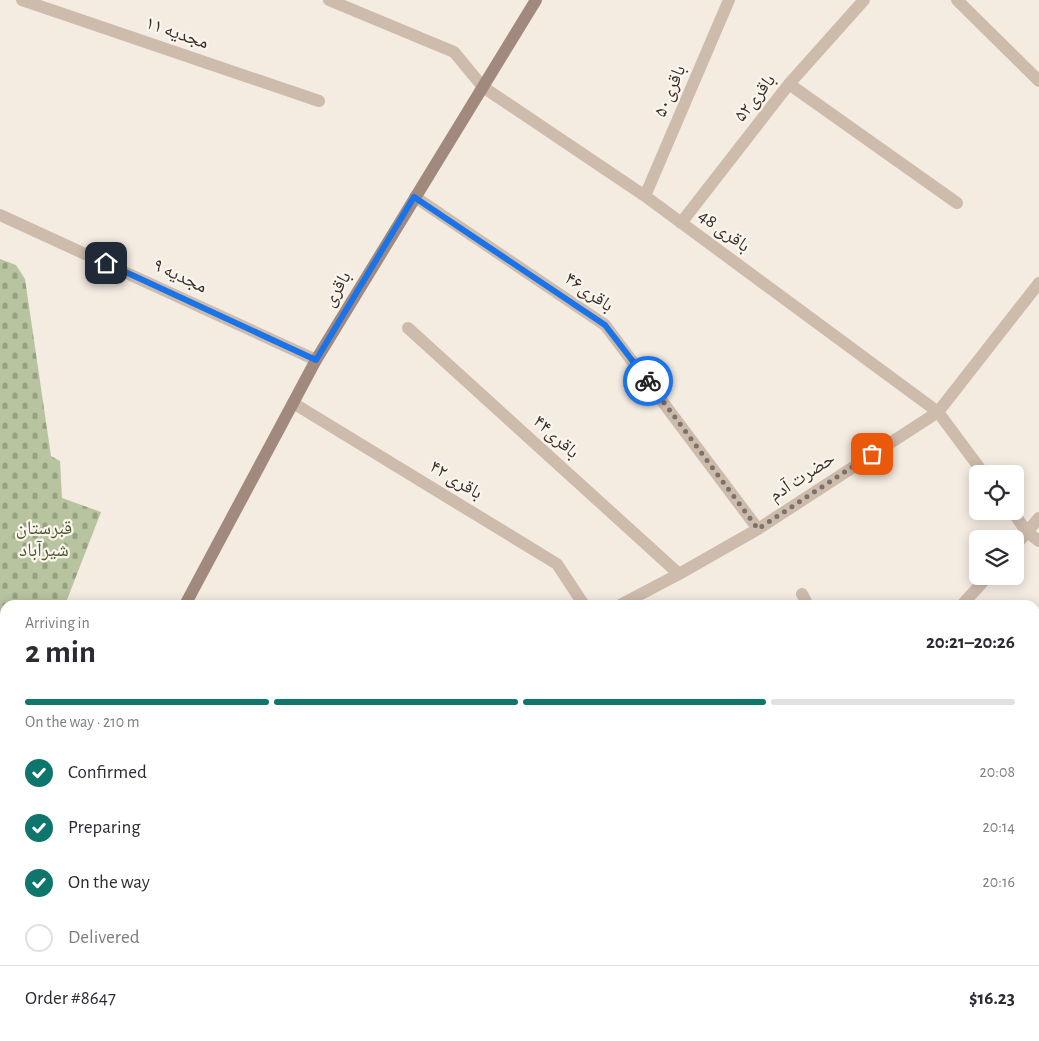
<!DOCTYPE html>
<meta charset="utf-8">
<style>
body{margin:0;font-family:"Alegreya Sans","Noto Naskh Arabic",sans-serif;background:#f2f2f3;color:#2b2b33;height:100vh;display:flex;flex-direction:column;font-size:19px;white-space:nowrap}
*{box-sizing:border-box;margin:0}
p{font-size:16px;color:#7c7c81}
.icon{flex:none;width:28px;height:28px;fill:none;stroke:currentColor;stroke-width:2;stroke-linecap:round;stroke-linejoin:round}
.map{position:relative;flex:1;overflow:hidden}
.sheet{position:absolute;left:0px;top:600px;width:1040px;height:441px;display:flex;flex-direction:column;background:#fff;border-radius:15px 15px 0 0;box-shadow:0 2px 12px #0003}
.sheet>*{flex:none}
.tools{position:absolute;left:969px;top:465px;display:grid;gap:10px}
.tools a{display:grid;place-items:center;width:55px;height:55px;border-radius:8px;background:#fff;box-shadow:0 2px 12px #0003;font-size:25px}
.pin{position:absolute;display:grid;place-items:center;width:42px;height:42px;color:#fff;margin:-21px;border-radius:10px;box-shadow:0 2px 8px #0006}
.courier{position:absolute;display:grid;place-items:center;width:50px;height:50px;margin:-25px;border:4px solid #1a73e8;border-radius:50%;background:#fff;color:#222;box-shadow:0 1px 6px #0007}
.overview em{font-style:normal;font-weight:600}
.overview div{display:flex;flex-direction:column-reverse}
.overview{display:flex;align-items:center;justify-content:space-between;height:85px;padding:0 25px}
h1{font-size:32px;font-weight:600;line-height:38px}
.bar{display:grid;grid-template-columns:repeat(4,1fr);gap:8px 5px;align-content:center;height:60px;padding:0 25px}
.bar i{height:6px;border-radius:4px;background:#e1e1e2}
.bar .selected{background:#0f766e}
.bar p{grid-column:span 4}
.line{display:flex;align-items:center;gap:12px;padding:0 25px;border-top:1px solid #e1e1e2}
.line div{flex:1}
ol{padding:0 25px;list-style:none}
li{display:flex;align-items:center;gap:15px;height:55px}
li p{margin-inline-start:auto}
li .icon{padding:5px;border-radius:50%;background:#0f766e;color:#fff;stroke-width:4}
li:last-child{color:#7c7c81}
li i{width:28px;height:28px;border:2px solid #e1e1e2;border-radius:50%}
.map>svg:first-child{display:block}
.cemetery{fill:url(#cemetery-stones)}
.lines{fill:none;stroke-linecap:round;stroke-linejoin:round}
.street{stroke:#cdbbac;stroke-width:12}
.secondary{stroke:#a18a7d;stroke-width:12}
.done{stroke:#7c716b;stroke-width:5;stroke-dasharray:0 9}
.route{stroke:#1a73e8;stroke-width:6}
.labels{text-anchor:middle;dominant-baseline:central;stroke-width:4.5;stroke-linejoin:round;paint-order:stroke}
.street-label{font-size:19px;fill:#3b302b;stroke:#fbf5ee}
.park-label{font-size:19px;fill:#4a5a2e;stroke:#fbf5ee}
</style>
<div class="map">
<svg width="1039" height="1041" viewBox="0 0 1039 1041">
<defs>
<pattern id="cemetery-stones" width="16" height="16" patternUnits="userSpaceOnUse" patternTransform="scale(1.25)"><rect width="16" height="16" fill="#b8c4a0"/><path d="M2 7V4a2 2 0 0 1 4 0v3zM10 15v-3a2 2 0 0 1 4 0v3z" fill="#97a083"/></pattern>
</defs>
<rect width="100%" height="100%" fill="#f4ebe1"/>
<!-- cemetery -->
<path class="cemetery" d="M0,259L16,265L25,279L51,456L60,461L62,498L101,512L65,605H5V750L0,758Z"/>
<g class="lines">
<!-- street -->
<path class="street" d="M22,0L319,101
M329,0L454,52L483,87L645,196L938,412L984,474
M957,0L1039,81
M789,84L957,203
M645,196L729,0
M415,197L605,325L758,529
M0,215L316,360
M681,223L789,84L864,0
M408,328L679,574
M293,403L557,564L584,605
M1012,511L1027,532L1039,541
M1015,546L1039,518
M802,594L808,605
M620,605L679,574L758,529L938,412L1039,283
M962,605L988,576
M1035,775L1039,778
M1035,887L1039,890
M0,1014L5,1017
M44,1036L53,1041
M279,1036L281,1041
M742,1041L744,1036
M924,1041L926,1036"/>
<!-- secondary -->
<path class="secondary" d="M185,605L316,360L536,0
M0,946L5,937"/>
</g>
<g class="lines">
<!-- done -->
<path class="done" d="M648,381L758,529L872,454"/>
<!-- route -->
<path class="route" d="M106,263L316,360L414,197L605,325L648,381"/>
</g>
<g class="labels">
<!-- street labels -->
<g class="street-label">
<text transform="translate(177 33) rotate(19)">مجدیه ۱۱</text>
<text transform="translate(670 91) rotate(-67)">باقری۵۰</text>
<text transform="translate(755 98) rotate(-52)">باقری۵۲</text>
<text transform="translate(724 231) rotate(36)">باقری 48</text>
<text transform="translate(180 276) rotate(25)">مجدیه ۹</text>
<text transform="translate(337 289) rotate(-59)">باقری</text>
<text transform="translate(589 292) rotate(35)">باقری۴۶</text>
<text transform="translate(556 437) rotate(42)">باقری۴۴</text>
<text transform="translate(802 477) rotate(-33)">حضرت آدم</text>
<text transform="translate(456 480) rotate(31)">باقری ۴۲</text>
</g>
<!-- park labels -->
<g class="park-label">
<text x="44" y="528">قبرستان<tspan x="44" dy="22">شیرآباد</tspan></text>
</g>
</g>
</svg>
<div class="tools">
<a><svg class="icon" aria-label="locate" viewBox="0 0 24 24"><circle cx="12" cy="12" r="6"/><path d="M12 2v4M12 18v4M2 12h4M18 12h4"/></svg></a>
<a><svg class="icon" aria-label="layers" viewBox="0 0 24 24"><path d="M12 4l9 5-9 5-9-5zM3 14l9 5 9-5"/></svg></a>
</div>
<div class="pin" style="left:872px;top:454px;background:#ea580c"><svg class="icon" aria-label="bag" viewBox="0 0 24 24"><path d="M5 8h14l-1 12H6zM9 8a3 3 0 0 1 6 0"/></svg></div>
<div class="pin" style="left:106px;top:263px;background:#1f2937"><svg class="icon" aria-label="home" viewBox="0 0 24 24"><path d="M3 11l9-7 9 7M6 9v11h12V9"/></svg></div>
<div class="courier" style="left:648px;top:381px"><svg class="icon" aria-label="bike" viewBox="0 0 24 24"><circle cx="6" cy="16" r="4"/><circle cx="18" cy="16" r="4"/><path d="M6 16l4-8h5l3 8M10 8l3 8H6M13 5h3"/></svg></div>
<section class="sheet">
<div class="overview"><div><h1>2 min</h1><p>Arriving in</p></div><em>20:21–20:26</em></div>
<div class="bar"><i class="selected"></i><i class="selected"></i><i class="selected"></i><i></i><p>On the way · 210 m</p></div>
<ol>
<li><svg class="icon" aria-label="check" viewBox="0 0 24 24"><path d="M5 12l5 5 9-10"/></svg>Confirmed<p>20:08</p></li>
<li><svg class="icon" aria-label="check" viewBox="0 0 24 24"><path d="M5 12l5 5 9-10"/></svg>Preparing<p>20:14</p></li>
<li><svg class="icon" aria-label="check" viewBox="0 0 24 24"><path d="M5 12l5 5 9-10"/></svg>On the way<p>20:16</p></li>
<li><i></i>Delivered</li>
</ol>
<div class="line" style="height:65px"><div>Order #8647</div><b>$16.23</b></div>
</section>
</div>
